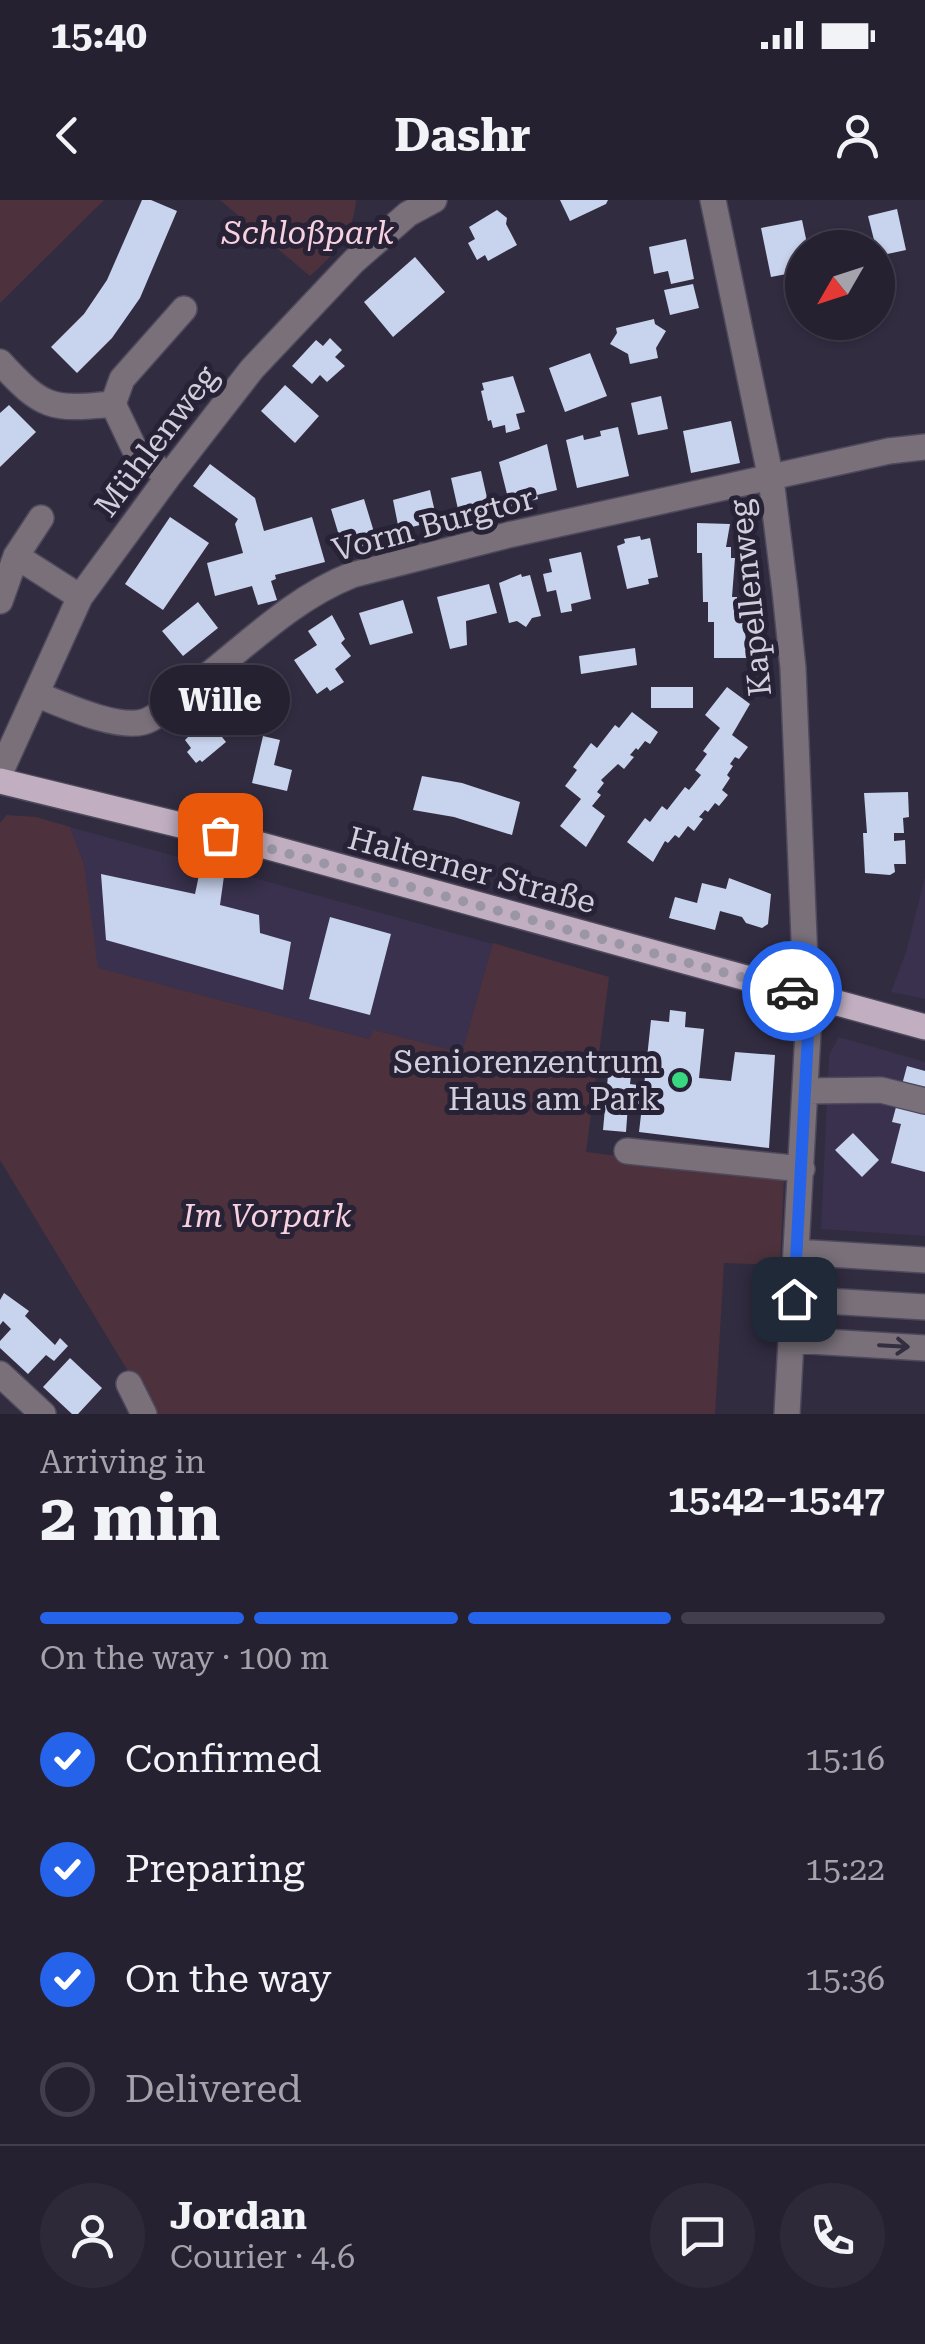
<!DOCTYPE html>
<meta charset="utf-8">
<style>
body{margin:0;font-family:"Roboto Serif",serif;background:#2e2939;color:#f1f3f6;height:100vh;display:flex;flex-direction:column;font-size:38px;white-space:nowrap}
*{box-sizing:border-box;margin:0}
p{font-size:32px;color:#a4a3ab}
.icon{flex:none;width:55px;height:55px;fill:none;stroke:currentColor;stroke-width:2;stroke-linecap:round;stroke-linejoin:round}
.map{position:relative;height:1214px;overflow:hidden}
.details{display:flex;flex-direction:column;background:#262131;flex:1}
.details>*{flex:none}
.needle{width:65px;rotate:231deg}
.controls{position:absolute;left:785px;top:30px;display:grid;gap:20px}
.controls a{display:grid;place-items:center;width:110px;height:110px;border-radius:50%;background:#262131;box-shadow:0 2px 8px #0004,0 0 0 2px #423e4d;font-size:50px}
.pin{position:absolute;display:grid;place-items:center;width:85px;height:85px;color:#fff;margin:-42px;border-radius:20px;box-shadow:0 5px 15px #0006}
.courier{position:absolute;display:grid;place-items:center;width:100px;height:100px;margin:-50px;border:8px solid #2563eb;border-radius:50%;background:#fff;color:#222;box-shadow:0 2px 12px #0007}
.bubble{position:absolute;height:70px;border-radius:35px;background:#262131;box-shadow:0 2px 8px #0004,0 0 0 2px #423e4d;font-size:32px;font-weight:700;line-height:70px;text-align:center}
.overview em{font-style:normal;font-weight:700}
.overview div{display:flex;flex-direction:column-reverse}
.overview{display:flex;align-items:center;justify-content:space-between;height:170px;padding:0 40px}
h1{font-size:65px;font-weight:700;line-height:75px}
.bar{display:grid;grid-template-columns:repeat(4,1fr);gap:15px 10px;align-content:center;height:120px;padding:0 40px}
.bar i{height:12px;border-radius:8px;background:#423e4d}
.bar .selected{background:#2563eb}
.bar p{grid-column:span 4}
.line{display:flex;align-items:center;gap:25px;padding:0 40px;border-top:2px solid #423e4d}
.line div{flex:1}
.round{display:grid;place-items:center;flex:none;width:105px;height:105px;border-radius:52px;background:#2e2939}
ol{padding:0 40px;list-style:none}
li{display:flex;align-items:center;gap:30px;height:110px}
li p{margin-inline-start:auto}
li .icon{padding:10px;border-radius:50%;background:#2563eb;color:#fff;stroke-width:4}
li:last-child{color:#a4a3ab}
li i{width:55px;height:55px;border:5px solid #423e4d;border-radius:50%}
.status{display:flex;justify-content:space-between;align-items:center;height:70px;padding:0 50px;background:#262131;direction:ltr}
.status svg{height:28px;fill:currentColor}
header{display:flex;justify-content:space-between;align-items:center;height:130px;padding:0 40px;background:#262131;font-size:45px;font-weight:700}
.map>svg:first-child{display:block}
.built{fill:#39314d}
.green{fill:#4d323d}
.building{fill:#c8d3ed}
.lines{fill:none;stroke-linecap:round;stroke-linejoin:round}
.minor-casing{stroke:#4f495d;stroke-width:28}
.major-casing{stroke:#4f495d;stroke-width:28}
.minor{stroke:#797079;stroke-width:25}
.major{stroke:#c1afc1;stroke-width:25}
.oneway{stroke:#342e41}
.done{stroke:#9a96a6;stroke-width:10;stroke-dasharray:0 18}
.route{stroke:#2563eb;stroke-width:12}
.poi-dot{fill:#38d880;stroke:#282237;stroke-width:4}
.labels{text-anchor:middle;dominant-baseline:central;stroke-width:10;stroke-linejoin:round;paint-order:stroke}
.park-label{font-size:32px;font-style:italic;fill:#f8d1df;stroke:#282237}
.street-label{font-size:32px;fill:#d2cfdd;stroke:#282237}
.poi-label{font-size:32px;fill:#d2cfdd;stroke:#282237;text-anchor:end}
</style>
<div class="status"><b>15:40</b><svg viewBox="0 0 49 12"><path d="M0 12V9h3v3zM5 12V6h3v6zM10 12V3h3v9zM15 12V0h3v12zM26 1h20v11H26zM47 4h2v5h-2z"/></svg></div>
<header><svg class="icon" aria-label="back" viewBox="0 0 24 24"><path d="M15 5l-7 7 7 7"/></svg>Dashr<svg class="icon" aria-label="person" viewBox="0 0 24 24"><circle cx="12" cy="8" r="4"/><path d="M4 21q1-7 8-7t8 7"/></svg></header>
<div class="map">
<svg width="925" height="1214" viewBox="0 0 925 1214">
<rect width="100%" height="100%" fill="#322c41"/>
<!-- built -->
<path class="built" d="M70,627L493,744L462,854L375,830L369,839L97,768L84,664Z
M925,677V799L891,792L906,752Z
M839,837L925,862V1036L821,1029L829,855Z"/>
<!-- green -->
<path class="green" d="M0,0H104L0,103Z
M220,0H355L356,1C352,38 336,52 310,76Z
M7,615L36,617L70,627L84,664L98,768L369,839L374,830L462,853L493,743L609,777L586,952L784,977L780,1065L724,1063L715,1214H154L0,960V623Z"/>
<!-- building -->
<path class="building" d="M142,0H151L177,11L140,98L112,138L77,173L51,147L84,114L107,80Z
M560,0H608L606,4L570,21Z
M897,9L906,50L878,56L868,16Z
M497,10L507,18L506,24L517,45L488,61L485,55L477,60L468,43L475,39L469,27Z
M802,20L808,48H802V71L771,77L761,28Z
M686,39L694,79L671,84L668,71L654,74L649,47Z
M415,57L445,92L393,137L364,102Z
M693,84L699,108L670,115L664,90Z
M654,119L655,124L666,131L656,148L658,158L630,164L628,154L610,144L617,133L616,128Z
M330,138L342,150L335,157L345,166L327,182L320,175L312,184L292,166L316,140L323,146Z
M590,153L607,196L565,212L549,168Z
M513,176L525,212L516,214L520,229L506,233L505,225L493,228L491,220L488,221L481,191L484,190L482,183Z
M285,185L319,216L295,243L261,211Z
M661,196L668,229L638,235L631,203Z
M9,205L36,232L0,267V213Z
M731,221L740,263L691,273L683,231Z
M618,227L629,276L577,288L566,240L583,235L584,240L593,238L601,236L600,231Z
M547,244L557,290L537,295L538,299L510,306L499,262Z
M210,264L255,298L264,331L312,317L325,362L275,375L276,379L271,381L277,400L258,405L252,386L215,396L207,363L243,353L235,324L238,319L193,286Z
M481,271L490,311L460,318L451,278Z
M430,290L437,321L399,330L393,300Z
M364,299L377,342L344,352L331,309Z
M170,317L209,343L163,410L125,384Z
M697,323L730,324L726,347H731V358H735L732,397H737V407H742L748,458H714V422H708V402H703L702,353H697Z
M640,336L641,340L650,338L658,377L648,379L649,384L627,389L617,346L625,343L624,339Z
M581,352L591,399L571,404L572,411L561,413L556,390L547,392L543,374L552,372L549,359Z
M521,374L522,377L530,375L541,416L532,418L526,427L517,421L509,423L499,383Z
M489,384L497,413L466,421L467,445L450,449L437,397Z
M403,400L413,433L370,445L359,413Z
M198,402L218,428L183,456L162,431Z
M332,415L345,439L341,443L351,456L335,469L344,482L330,491L327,487L317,494L294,460L317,445L308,431Z
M635,448L637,465L581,474L579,456Z
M252,475L274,503L257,517L254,514L250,516L230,493Z
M651,487H693V508H651Z
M727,487L750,504L732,535L748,547L739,559L735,557L730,564L733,566L727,575L730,578L722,590L728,595L719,606L715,603L708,612L705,610L699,617L703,619L694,631L688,626L679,638L675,635L668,643L665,641L653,662L627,642L645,618L650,622L662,606L667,610L685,587L689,590L701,575L695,570L707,554L703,551L720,528L705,515Z
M632,512L658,532L650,544L645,541L638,550L636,548L630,555L634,557L624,569L618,564L601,580L604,583L597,592L601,595L592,606L605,616L586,647L560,626L581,599L565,586L577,570L573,567L591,543L597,548L615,525L619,528Z
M207,518L226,542L202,562L200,560L196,563L187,552L191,548L185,540Z
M263,536L280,540L274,565L292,570L287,591L252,583Z
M422,576L462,583L520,602L512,635L454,617L413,610Z
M908,592L909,617L903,618L904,633H894V641L905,640L906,664H894L895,672L890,675L865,673L863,633H867L864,593Z
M101,674L195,694L199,675L224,676L220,705L259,715L260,733L291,742L283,790L106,740Z
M729,678L771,694L768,724L762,728L746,723L742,717L720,711L715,730L669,718L675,697L697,703L702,683L726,689Z
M330,717L391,734L370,815L309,799Z
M670,810L686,812L685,827L704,829L699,878L731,881L735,852L775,855L769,948L639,932L642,906L628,905L626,932L603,930L609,864L632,866L630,884L644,886L651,820L669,822Z
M907,866L925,871V972L891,963L901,924L892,922Z
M853,933L879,960L862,977L835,950Z
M4,1093L29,1111L25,1116L55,1145L60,1138L68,1146L54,1161L46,1155L28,1174L0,1148V1141L11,1129L3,1121L0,1125V1100Z
M70,1158L102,1188L78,1214H72L43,1187Z"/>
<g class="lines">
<!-- minor casing -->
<g class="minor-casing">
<path id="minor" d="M713,0L771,279L785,391L793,468L805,762L810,796L787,1214
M0,162C43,209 51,210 113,204
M168,277L134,248L113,204L122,179L184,109
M16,356L41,318
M0,401L16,356L80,397
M38,495C64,505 115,529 143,522C156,519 170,504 181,496C238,455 286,401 352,375L508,335L889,251L925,247
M0,573L80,397L168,277L252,169L354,61L408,14L434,0
M805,891L881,890L925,901
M627,951L802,969
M796,1052L925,1060
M794,1099L925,1107
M792,1140L925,1148
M0,1174L43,1214
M129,1184L144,1214"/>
</g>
<!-- major casing -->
<g class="major-casing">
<path id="major" d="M0,581L254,643L925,827"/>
</g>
<!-- minor -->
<use href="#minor" class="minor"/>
<!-- major -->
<use href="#major" class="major"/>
</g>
<!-- one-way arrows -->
<defs><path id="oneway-shaft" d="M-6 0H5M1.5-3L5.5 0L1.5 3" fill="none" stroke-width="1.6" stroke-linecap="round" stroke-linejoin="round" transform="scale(2.5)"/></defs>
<use class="oneway" href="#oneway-shaft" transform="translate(894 1146) rotate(3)"/>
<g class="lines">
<!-- done -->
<path class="done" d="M220,635L792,791"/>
<!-- route -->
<path class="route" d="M792,791L810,796L794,1099"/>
</g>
<!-- markers -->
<circle class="poi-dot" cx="680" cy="880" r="10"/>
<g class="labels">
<!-- park labels -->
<g class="park-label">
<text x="308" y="33">Schloßpark</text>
<text x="267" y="1016">Im Vorpark</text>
</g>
<!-- street labels -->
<g class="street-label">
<text transform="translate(156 241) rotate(-53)">Mühlenweg</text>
<text transform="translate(433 324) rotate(-15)">Vorm Burgtor</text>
<text transform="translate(750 398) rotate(-96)">Kapellenweg</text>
<text transform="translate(472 670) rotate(15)">Halterner Straße</text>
</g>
<!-- poi labels -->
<g class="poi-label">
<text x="660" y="862">Seniorenzentrum<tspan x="660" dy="37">Haus am Park</tspan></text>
</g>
</g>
</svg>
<div class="controls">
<a><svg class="needle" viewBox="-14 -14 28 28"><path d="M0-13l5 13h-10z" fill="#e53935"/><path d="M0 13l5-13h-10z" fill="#a4a3ab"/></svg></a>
</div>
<div class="pin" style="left:220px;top:635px;background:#ea580c"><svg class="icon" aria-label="bag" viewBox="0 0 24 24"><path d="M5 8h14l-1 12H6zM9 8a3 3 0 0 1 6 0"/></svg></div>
<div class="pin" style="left:794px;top:1099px;background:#1f2937"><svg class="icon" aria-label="home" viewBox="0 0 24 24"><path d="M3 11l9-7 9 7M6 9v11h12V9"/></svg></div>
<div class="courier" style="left:792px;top:791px"><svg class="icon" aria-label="car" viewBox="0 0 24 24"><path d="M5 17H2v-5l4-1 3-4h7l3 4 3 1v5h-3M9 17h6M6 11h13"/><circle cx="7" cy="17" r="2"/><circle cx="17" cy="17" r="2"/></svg></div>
<div class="bubble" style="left:150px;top:465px;width:140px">Wille</div>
</div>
<section class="details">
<div class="overview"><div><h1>2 min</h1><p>Arriving in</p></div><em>15:42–15:47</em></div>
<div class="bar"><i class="selected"></i><i class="selected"></i><i class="selected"></i><i></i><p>On the way · 100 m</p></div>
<ol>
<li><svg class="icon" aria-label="check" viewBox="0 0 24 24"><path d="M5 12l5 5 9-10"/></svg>Confirmed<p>15:16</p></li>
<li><svg class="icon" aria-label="check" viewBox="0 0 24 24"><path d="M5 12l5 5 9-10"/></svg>Preparing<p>15:22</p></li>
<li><svg class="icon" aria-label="check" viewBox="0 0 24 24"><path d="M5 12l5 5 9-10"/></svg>On the way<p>15:36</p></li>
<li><i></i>Delivered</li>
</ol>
<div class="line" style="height:180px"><a class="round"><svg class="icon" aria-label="person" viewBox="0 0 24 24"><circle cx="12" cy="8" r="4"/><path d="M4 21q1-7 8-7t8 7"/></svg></a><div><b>Jordan</b><p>Courier · 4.6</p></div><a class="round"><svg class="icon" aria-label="chat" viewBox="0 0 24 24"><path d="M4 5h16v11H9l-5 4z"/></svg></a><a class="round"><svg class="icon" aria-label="phone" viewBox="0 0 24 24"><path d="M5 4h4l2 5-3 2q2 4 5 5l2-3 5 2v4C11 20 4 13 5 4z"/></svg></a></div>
</section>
